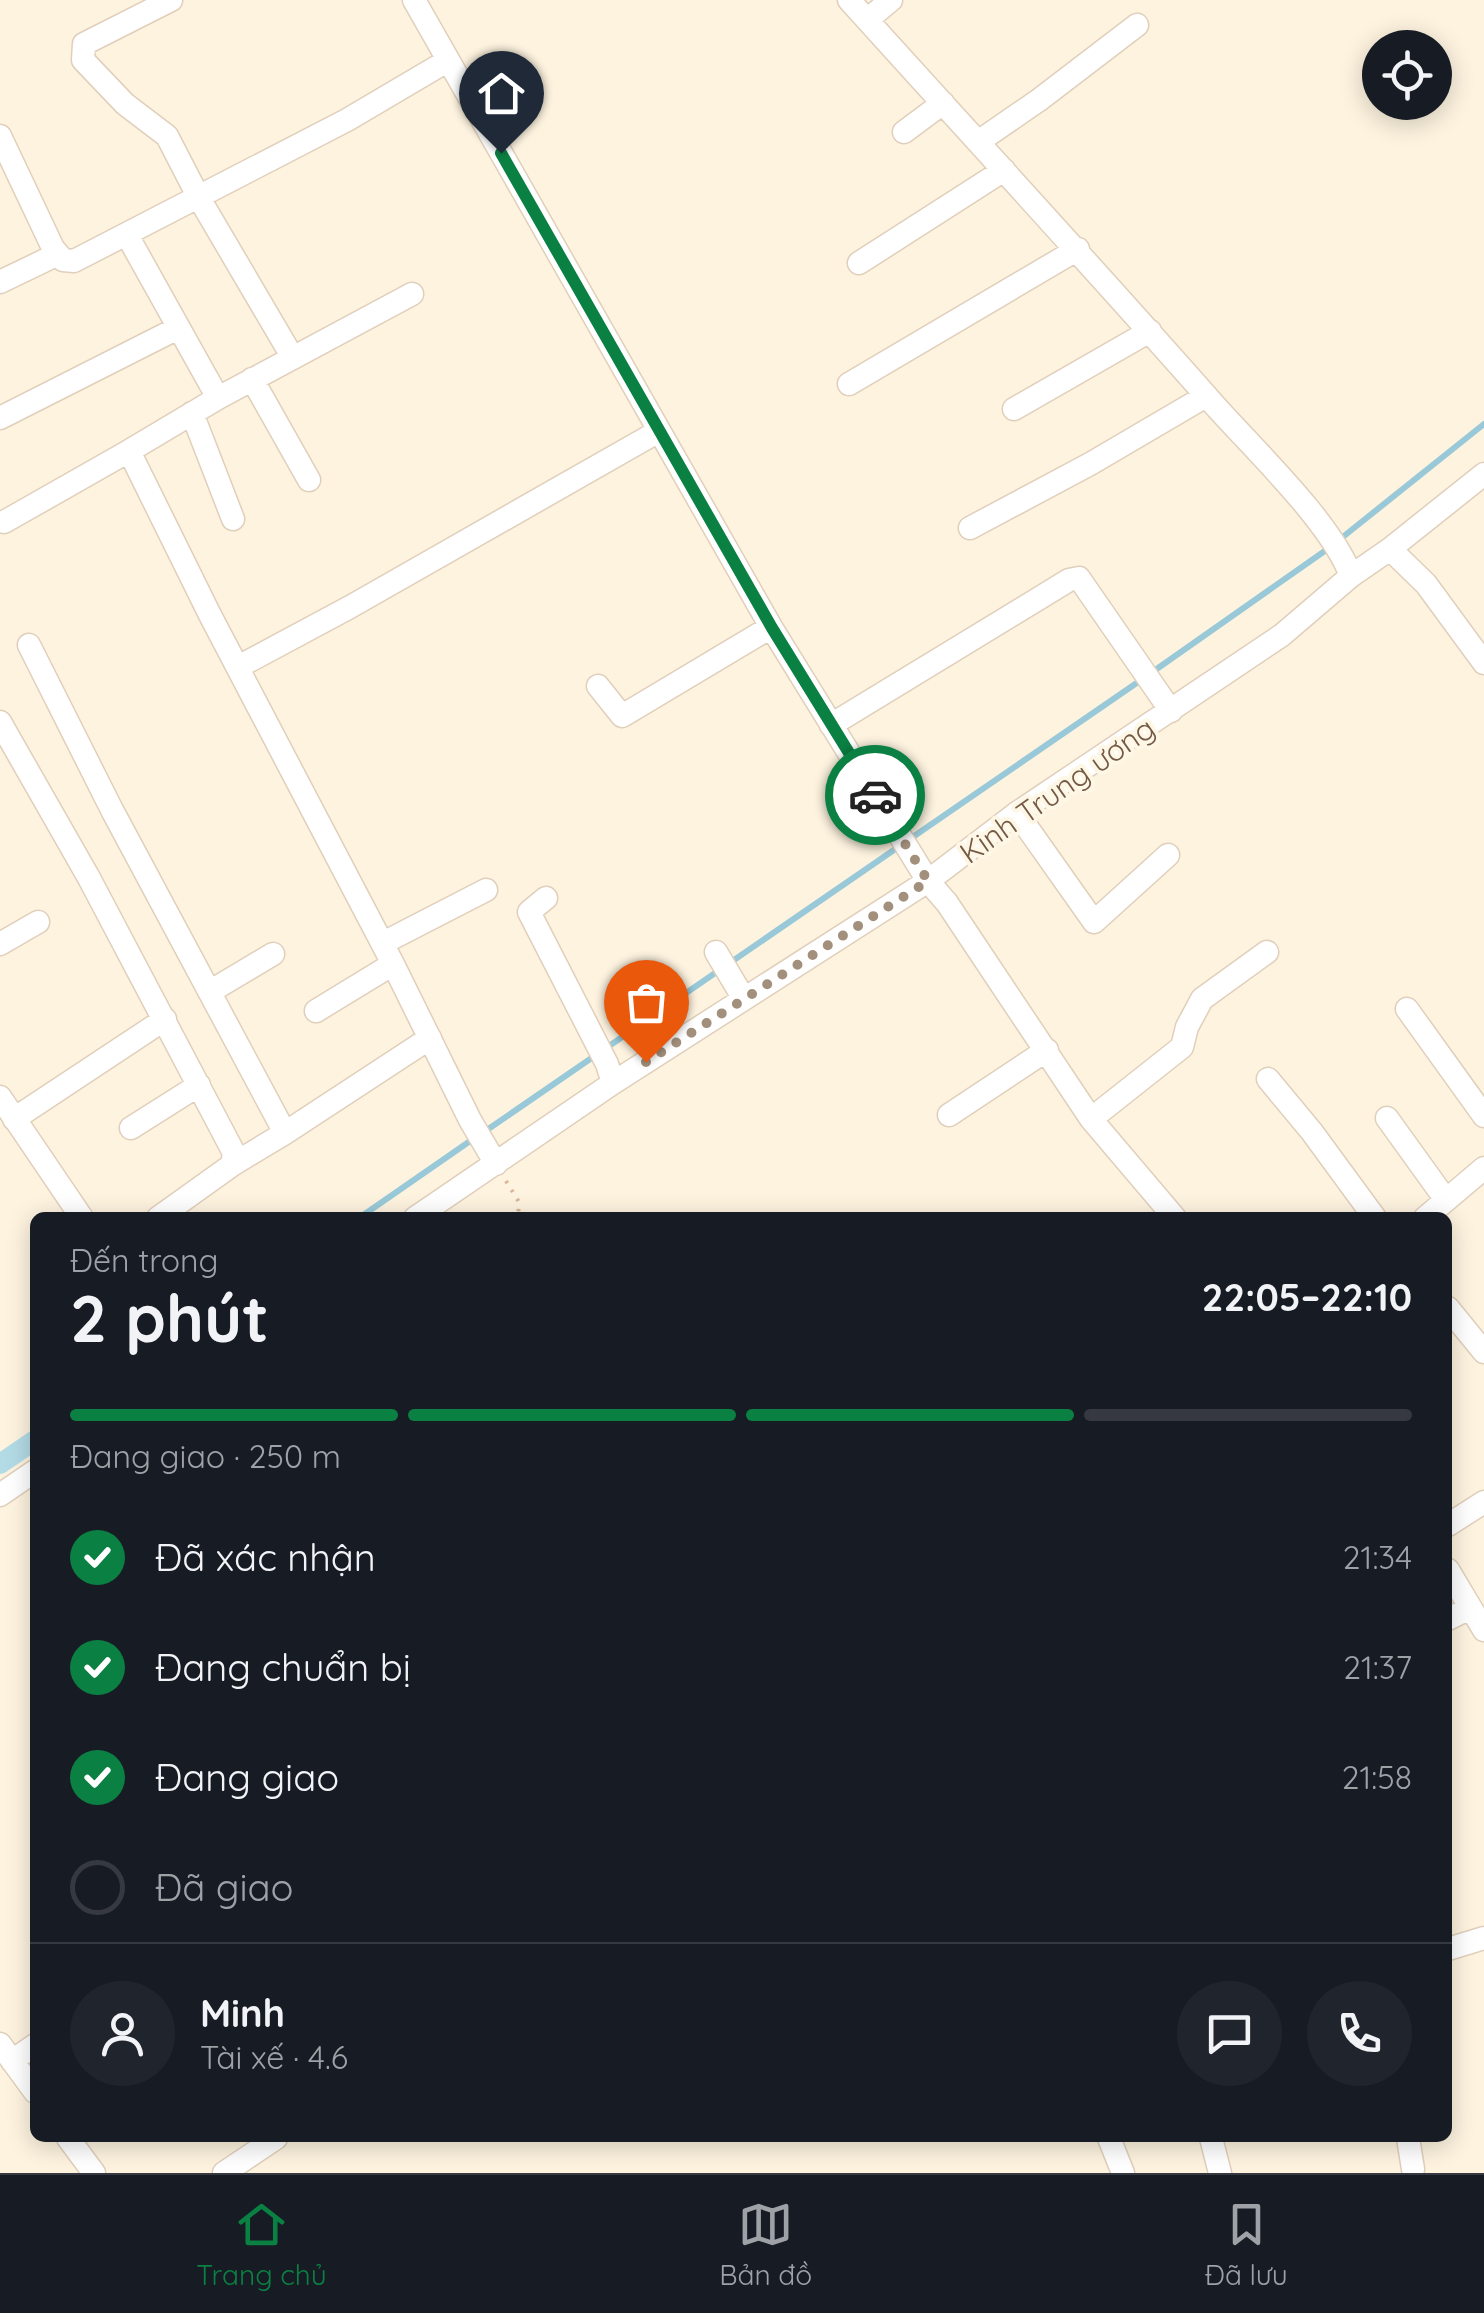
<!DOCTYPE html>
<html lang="vi">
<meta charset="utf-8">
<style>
body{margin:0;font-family:Quicksand,sans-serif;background:#20242c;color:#f1f3f6;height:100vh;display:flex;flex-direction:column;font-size:38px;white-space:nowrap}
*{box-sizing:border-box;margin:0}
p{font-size:32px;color:#9ea1a6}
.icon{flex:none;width:55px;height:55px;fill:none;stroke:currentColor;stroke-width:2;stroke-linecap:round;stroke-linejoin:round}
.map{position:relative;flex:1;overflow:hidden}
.sheet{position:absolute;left:30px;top:1212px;width:1422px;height:930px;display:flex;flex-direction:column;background:#171b24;border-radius:15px;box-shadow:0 5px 25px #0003}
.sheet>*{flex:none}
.buttons{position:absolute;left:1362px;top:30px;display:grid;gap:20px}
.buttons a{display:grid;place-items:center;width:90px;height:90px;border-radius:50%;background:#171b24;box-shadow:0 5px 25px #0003;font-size:50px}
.pin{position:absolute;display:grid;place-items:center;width:85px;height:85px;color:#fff;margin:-102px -42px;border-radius:50% 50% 50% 0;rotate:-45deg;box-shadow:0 0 10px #0007}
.pin .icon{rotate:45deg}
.courier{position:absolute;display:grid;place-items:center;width:100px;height:100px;margin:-50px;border:8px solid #0b8043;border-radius:50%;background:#fff;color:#222;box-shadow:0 2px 12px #0007}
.head em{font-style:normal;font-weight:700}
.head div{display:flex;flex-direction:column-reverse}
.head{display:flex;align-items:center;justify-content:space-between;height:170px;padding:0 40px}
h1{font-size:65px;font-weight:700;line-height:75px}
.bar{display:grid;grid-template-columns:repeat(4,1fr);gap:15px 10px;align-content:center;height:120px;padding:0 40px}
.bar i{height:12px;border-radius:8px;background:#363941}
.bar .on{background:#0b8043}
.bar p{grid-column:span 4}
.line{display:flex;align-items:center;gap:25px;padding:0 40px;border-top:2px solid #363941}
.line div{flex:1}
.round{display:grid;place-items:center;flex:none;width:105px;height:105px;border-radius:52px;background:#20242c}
ol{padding:0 40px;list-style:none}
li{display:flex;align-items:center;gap:30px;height:110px}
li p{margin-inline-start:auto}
li .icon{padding:10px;border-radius:50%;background:#0b8043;color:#fff;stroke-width:4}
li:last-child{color:#9ea1a6}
li i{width:55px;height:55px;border:5px solid #363941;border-radius:50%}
.tabs{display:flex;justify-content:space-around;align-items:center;height:140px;border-top:2px solid #363941;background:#171b24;font-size:28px;color:#9ea1a6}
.tabs a{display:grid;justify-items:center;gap:5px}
.tabs .on{color:#0b8043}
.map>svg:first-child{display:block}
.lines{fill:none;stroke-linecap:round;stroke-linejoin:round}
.stream{stroke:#99c9d8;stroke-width:6}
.canal{stroke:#b3dbe6;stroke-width:20}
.minor-casing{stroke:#e0cfbb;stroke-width:25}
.path{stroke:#d7b699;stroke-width:4;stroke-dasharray:2.5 8;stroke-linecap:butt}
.minor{stroke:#fff;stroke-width:22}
.done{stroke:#a3907c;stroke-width:10;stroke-dasharray:0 18}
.route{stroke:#0b8043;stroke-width:12}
.labels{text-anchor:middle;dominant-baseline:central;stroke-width:8;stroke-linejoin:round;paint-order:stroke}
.street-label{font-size:30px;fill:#735a46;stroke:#fff7e5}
</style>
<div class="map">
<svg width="1484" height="2173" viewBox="0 0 1484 2173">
<rect width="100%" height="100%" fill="#fdf3df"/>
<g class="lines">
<!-- stream -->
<path class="stream" d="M1339,540L1484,424
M1151,673L1329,548
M484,1132L1141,680
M359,1218L473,1139"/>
<!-- canal -->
<path class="canal" d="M0,1464L35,1440"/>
<!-- minor casing -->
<g class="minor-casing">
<path id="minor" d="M171,0L84,44L83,60L125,104L167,136L199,198L293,358
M414,0L771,627L928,881L947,903L1091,1119L1175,1218
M849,0C969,133 1091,265 1210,400C1250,446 1331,521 1351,576
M867,20L891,0
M904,132L943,103
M0,136L53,248L63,260L74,261L347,120L447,61
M978,142L1039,100L1137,25
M127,235L218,398
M859,263L1004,170
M0,282L58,254
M252,379L309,480
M849,384L1078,249
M1014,409L1150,331
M192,413L233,519
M0,418L178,328
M129,451L218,398L412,294
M4,522L129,451L210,615L393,964L470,1120L496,1164
M970,528L1090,464L1206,396
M1390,549L1426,584L1484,663
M29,645L112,810L285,1133L232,1165
M238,667L350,607L659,431
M598,686L622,716L771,627
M0,722L89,878L234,1153L232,1165L158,1218
M831,725L1069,580L1079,578L1171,711
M1017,813L1094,922L1168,855
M546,898L529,912L607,1064L613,1083
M383,943L486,890
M0,944L38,922
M716,952L744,999
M211,991L273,954
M1407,1009L1484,1116
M316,1011L393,964
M1268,1079L1312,1132L1375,1218
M0,1097L82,1218
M949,1115L1047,1050
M1387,1118L1446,1200
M14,1119L165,1019
M1091,1119L1182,1047L1187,1027L1202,999L1267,952
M131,1128L199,1085
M285,1133L430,1038
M415,1218L613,1083L928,881L1017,813L1282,635L1351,576L1390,549L1484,474
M1425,1218L1484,1168
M1448,1308L1484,1352
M0,1495L35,1471
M1448,1525L1484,1502
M1448,1570L1484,1630
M1448,1619L1470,1608
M1448,1949L1484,1938
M0,2044L35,2092
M12,2061L35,2045
M68,2138L94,2173
M1109,2138L1123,2173
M1211,2138L1220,2173
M1408,2138L1413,2169
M224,2173L276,2138"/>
</g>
<!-- path -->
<path class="path" d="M506,1181L519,1202L518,1218"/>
<!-- minor -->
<use href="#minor" class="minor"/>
</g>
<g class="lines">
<!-- done -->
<path class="done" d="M646,1062L928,881L875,795"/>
<!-- route -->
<path class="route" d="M501,153L772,628L875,795"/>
</g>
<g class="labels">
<!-- street labels -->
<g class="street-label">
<text transform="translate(1057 790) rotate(-35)">Kinh Trung ương</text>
</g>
</g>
</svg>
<div class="buttons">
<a><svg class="icon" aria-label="locate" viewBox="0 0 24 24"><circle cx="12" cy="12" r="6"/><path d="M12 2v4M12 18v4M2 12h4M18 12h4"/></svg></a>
</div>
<div class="pin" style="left:646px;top:1062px;background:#ea580c"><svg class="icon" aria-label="bag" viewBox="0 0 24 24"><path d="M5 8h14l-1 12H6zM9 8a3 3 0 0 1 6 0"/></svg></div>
<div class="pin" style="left:501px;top:153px;background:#1f2937"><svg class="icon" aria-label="home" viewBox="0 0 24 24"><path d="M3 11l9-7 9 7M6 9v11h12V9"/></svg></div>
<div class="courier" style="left:875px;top:795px"><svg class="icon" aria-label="car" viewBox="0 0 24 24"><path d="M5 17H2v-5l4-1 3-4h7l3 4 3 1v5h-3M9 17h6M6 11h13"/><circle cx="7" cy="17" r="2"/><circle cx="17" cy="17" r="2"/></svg></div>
<section class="sheet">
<div class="head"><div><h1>2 phút</h1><p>Đến trong</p></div><em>22:05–22:10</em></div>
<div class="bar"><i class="on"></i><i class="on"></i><i class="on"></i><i></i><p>Đang giao · 250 m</p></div>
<ol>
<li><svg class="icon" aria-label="check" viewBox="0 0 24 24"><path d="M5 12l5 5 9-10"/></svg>Đã xác nhận<p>21:34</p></li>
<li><svg class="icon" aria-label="check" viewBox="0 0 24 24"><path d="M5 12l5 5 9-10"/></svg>Đang chuẩn bị<p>21:37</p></li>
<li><svg class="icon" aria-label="check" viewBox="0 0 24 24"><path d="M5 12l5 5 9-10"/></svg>Đang giao<p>21:58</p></li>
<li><i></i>Đã giao</li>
</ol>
<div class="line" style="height:180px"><a class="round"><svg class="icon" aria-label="person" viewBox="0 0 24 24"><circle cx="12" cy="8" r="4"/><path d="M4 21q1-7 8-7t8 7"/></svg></a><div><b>Minh</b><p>Tài xế · 4.6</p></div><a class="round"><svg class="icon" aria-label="chat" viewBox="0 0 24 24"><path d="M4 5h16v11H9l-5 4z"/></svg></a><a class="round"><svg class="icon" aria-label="phone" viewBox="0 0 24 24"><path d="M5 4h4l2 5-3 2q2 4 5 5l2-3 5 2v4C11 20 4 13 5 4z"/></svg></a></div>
</section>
</div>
<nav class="tabs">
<a class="on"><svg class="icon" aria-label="home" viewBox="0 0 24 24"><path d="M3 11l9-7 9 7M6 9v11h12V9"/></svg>Trang chủ</a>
<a><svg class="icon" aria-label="map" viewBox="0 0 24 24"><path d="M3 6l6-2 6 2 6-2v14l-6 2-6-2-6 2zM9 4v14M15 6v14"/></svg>Bản đồ</a>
<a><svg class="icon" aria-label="saved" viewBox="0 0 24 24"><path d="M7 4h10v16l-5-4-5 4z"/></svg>Đã lưu</a>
</nav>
